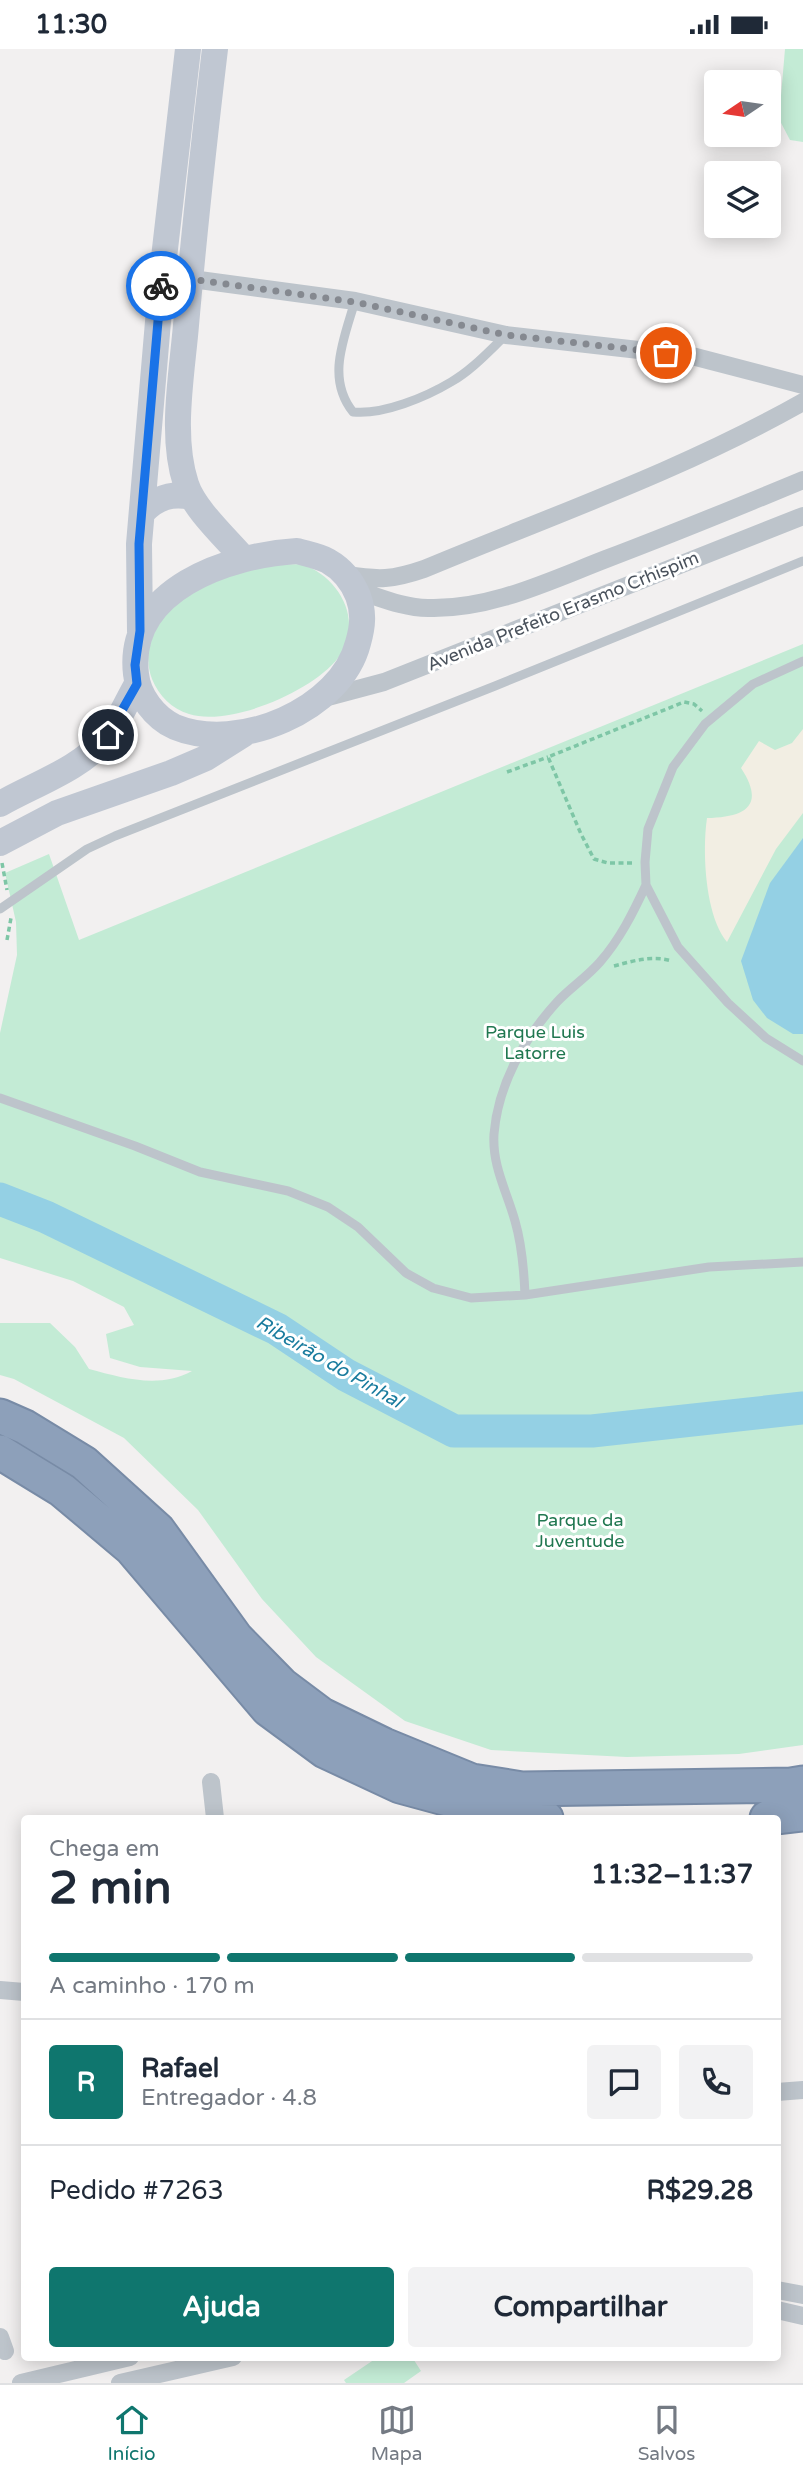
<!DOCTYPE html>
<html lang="pt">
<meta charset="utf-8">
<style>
body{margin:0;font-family:"Varela Round",sans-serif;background:#f2f2f3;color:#1f2937;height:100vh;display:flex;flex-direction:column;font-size:26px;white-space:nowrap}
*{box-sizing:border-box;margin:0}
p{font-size:23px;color:#747a83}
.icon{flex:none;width:38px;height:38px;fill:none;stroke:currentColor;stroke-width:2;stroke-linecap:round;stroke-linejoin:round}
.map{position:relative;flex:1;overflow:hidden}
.panel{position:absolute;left:21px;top:1766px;width:760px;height:546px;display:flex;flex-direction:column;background:#fff;border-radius:7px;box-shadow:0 4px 18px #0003}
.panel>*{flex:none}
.needle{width:46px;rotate:257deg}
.controls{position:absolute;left:704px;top:21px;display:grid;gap:14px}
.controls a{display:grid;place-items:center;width:77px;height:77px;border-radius:7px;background:#fff;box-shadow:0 4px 18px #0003;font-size:35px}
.pin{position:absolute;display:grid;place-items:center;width:60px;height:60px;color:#fff;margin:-30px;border:4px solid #fff;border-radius:50%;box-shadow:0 2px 7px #0007}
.courier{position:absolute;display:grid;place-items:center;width:70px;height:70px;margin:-35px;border:5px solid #1a73e8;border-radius:50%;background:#fff;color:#222;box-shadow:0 2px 9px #0007}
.headline em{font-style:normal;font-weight:700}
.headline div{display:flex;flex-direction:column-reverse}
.headline{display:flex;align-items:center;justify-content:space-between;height:119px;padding:0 28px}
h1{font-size:46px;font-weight:700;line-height:52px}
.bar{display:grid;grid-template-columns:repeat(4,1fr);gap:10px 7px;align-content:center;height:84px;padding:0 28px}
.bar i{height:9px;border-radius:5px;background:#e0e1e3}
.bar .selected{background:#0f766e}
.bar p{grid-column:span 4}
.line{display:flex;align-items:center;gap:18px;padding:0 28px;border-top:2px solid #e0e1e3}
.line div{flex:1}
.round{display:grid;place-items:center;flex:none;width:74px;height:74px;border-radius:7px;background:#f2f2f3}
.cta{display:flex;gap:14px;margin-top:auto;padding:14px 28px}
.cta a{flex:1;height:80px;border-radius:7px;background:#0f766e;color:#fff;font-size:28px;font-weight:700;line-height:80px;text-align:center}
.cta a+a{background:#f2f2f3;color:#1f2937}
.status{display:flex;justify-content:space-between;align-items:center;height:49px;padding:0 35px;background:#fff;direction:ltr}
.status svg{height:19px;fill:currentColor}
.tabs{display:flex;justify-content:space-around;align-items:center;height:98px;border-top:2px solid #e0e1e3;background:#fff;font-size:19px;color:#747a83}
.tabs a{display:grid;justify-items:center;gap:4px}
.tabs .selected{color:#0f766e}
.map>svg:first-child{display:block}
.green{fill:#c3ebd5}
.sand{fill:#f2eee3}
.water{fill:#94d0e4}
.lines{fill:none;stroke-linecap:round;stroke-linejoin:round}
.river{stroke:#94d0e4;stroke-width:33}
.highway-casing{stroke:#788ba6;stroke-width:37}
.path{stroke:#7ec6a6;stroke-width:3.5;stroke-dasharray:5 3.5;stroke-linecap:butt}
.lane{stroke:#bdc4cb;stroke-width:9}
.street{stroke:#bdc4cb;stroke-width:18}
.secondary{stroke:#c0c7d2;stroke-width:26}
.highway{stroke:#8da0ba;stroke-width:33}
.done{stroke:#858990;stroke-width:7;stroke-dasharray:0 12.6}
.route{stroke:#1a73e8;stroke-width:9}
.labels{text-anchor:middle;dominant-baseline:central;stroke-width:6;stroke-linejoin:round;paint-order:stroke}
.street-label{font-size:18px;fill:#4a525c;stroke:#fff}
.park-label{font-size:18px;fill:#207750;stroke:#fff}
.water-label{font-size:19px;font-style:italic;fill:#1a7c9e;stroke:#fff}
</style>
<div class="status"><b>11:30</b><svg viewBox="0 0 49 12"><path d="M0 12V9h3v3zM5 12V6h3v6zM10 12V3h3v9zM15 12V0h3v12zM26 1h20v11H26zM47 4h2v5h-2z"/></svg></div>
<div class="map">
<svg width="803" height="2334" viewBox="0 0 803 2334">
<rect width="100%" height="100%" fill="#f2f0f0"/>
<!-- green -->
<path class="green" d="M785,0H803V93L790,91L779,70Z
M302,515C339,528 365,572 338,609C313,642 230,678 189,665C172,660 159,647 152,630C137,591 170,552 204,536C213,532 224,529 234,525C242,523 250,518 259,517C272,514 288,516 302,515Z
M803,595V1696L739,1705L627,1708L491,1701L405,1672L316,1608L262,1550L198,1461L124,1389L14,1330L0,1326V1274H50L75,1298L89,1320C123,1329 159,1340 192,1322L140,1318L110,1309L106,1285L134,1276L124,1258L73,1232L0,1209V984L17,906L16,873L5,824L49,805L79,891Z
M378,2308H412L421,2322L404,2334H346L344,2331Z"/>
<!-- sand -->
<path class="sand" d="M803,680V764L776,800L727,893C705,867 702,802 707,769C745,768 766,757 741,719L759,692L775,701L792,694Z"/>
<!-- water -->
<path class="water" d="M803,789V985H793L767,969L753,951L741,912L770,834Z"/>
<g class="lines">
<!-- river -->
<path class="river" d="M0,1150L46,1168L277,1280L346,1326L454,1382H592L803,1359"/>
<!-- highway casing -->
<g class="highway-casing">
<path id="highway" d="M0,1367L25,1378L84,1414L158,1481L236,1589L282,1636L322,1666L384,1696L472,1732L522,1740L791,1736L803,1734
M0,1403L62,1441L131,1499L268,1660L325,1702L400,1737L492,1762L546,1769
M767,1769L803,1765"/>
</g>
<!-- path -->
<path class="path" d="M507,723L548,708
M2,814L7,841
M632,814H608L594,810L581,785L548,708L684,653L694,655L702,662
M7,891L11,869
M614,917C633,912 652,906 672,912"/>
<!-- lane -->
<path class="lane" d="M355,252C344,290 326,329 353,363C383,366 426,348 451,333C472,321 489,302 506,286
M803,612L753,635L705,675L673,718L648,780L645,813L646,836L678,898L728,954L766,989L803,1012
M0,860L87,800L115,787L495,637L803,512
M0,1049L135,1097L200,1123L288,1142L328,1158L358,1178L406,1224L433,1239L471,1249L525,1246L709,1218L803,1213
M525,1246C524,1221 522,1196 515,1172C507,1143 492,1117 494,1085C498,1036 524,989 557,953C570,939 587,928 600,913C620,890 633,864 646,836"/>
<!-- street -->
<path class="street" d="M162,226L355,252L506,286L692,307L803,336
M346,526C379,531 392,531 424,520C551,467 683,421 803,353
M356,541C379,548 403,559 428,559C490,561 549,532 606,510C672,485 738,458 803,431
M324,649L384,633L803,467
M211,1733L215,1769
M0,1941L24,1943
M777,2043L803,2041
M777,2241L803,2246
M777,2261L803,2267
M0,2288L5,2302
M21,2334L130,2308
M120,2334L233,2308"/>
<!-- secondary -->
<path class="secondary" d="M215,0C204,92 194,184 186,276C182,325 170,387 186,435C194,460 226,489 244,510
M143,463C157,448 172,444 191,448
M297,502C307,505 319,507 328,512C342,520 352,532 358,547C364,563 363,577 358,594C341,661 238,704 175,678C155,669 138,647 136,625C126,540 229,506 297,502Z
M140,582L139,495L162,226L188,0
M0,755C35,735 81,720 107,688C119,672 127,652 137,635
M0,794L57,764L171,724L206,709L244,685"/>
<!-- highway -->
<use href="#highway" class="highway"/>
</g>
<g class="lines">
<!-- done -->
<path class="done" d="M161,237L162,226L355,253L506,286L666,304"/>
<!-- route -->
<path class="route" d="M108,686L137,635L135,616L140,582L139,495L161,237"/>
</g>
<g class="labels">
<!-- street labels -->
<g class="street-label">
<text transform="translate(563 562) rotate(-22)">Avenida Prefeito Erasmo Crhispim</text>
</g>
<!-- park labels -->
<g class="park-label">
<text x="535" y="983">Parque Luis<tspan x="535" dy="21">Latorre</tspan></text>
<text x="580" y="1471">Parque da<tspan x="580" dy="21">Juventude</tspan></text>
</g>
<!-- water labels -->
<g class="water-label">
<text transform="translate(329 1313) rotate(30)">Ribeirão do Pinhal</text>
</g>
</g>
</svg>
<div class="controls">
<a><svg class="needle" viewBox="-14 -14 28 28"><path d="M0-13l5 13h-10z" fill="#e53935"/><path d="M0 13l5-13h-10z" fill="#747a83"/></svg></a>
<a><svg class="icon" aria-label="layers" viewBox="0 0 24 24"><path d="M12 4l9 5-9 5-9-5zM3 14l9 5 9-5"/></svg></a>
</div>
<div class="pin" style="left:666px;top:304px;background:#ea580c"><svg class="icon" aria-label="bag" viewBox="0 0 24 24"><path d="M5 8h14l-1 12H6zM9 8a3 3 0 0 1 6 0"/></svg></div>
<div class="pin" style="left:108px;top:686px;background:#1f2937"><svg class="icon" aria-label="home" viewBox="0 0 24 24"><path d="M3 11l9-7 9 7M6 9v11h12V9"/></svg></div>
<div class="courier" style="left:161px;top:237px"><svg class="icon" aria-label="bike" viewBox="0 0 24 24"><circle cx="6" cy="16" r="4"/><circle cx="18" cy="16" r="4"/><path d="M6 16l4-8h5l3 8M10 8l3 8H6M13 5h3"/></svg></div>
<section class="panel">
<div class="headline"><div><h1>2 min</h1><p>Chega em</p></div><em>11:32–11:37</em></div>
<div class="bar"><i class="selected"></i><i class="selected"></i><i class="selected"></i><i></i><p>A caminho · 170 m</p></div>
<div class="line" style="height:126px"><b class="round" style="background:#0f766e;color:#fff">R</b><div><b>Rafael</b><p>Entregador · 4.8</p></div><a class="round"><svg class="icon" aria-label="chat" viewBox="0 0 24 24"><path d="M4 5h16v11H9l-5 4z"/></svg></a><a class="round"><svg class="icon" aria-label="phone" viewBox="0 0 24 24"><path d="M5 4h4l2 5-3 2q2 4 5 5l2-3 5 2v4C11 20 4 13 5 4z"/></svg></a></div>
<div class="line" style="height:91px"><div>Pedido #7263</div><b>R$29.28</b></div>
<div class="cta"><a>Ajuda</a><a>Compartilhar</a></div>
</section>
</div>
<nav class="tabs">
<a class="selected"><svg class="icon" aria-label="home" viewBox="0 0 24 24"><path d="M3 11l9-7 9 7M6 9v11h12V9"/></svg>Início</a>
<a><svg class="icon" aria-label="map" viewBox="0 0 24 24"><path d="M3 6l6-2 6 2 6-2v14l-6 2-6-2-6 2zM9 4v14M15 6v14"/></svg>Mapa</a>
<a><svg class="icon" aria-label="saved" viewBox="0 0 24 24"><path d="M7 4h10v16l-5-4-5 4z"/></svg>Salvos</a>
</nav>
